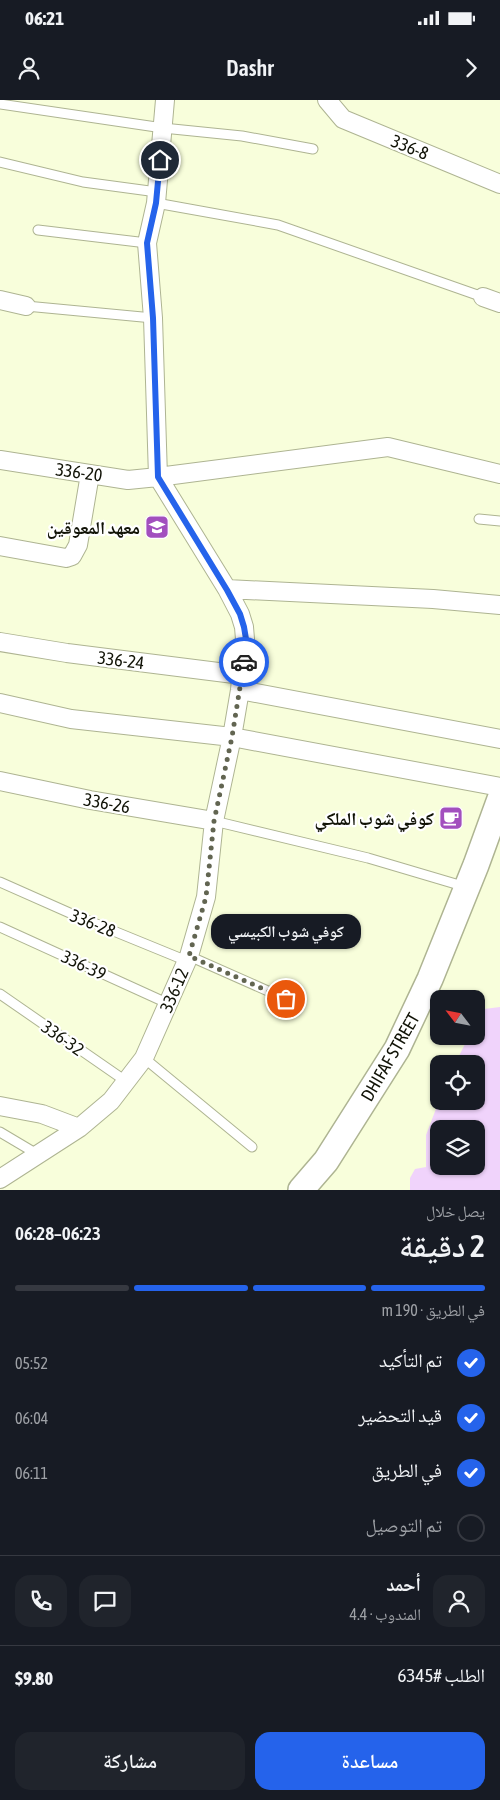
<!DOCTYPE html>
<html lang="ar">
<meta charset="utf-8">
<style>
body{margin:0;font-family:"Asap Condensed","Noto Naskh Arabic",sans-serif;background:#20242c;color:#f1f3f6;direction:rtl;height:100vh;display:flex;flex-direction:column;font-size:19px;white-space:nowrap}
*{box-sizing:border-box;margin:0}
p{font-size:16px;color:#9ea1a6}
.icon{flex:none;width:28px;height:28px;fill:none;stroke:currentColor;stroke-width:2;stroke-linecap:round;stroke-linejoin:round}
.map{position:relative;height:1090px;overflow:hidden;direction:ltr}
.panel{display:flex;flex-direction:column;background:#171b24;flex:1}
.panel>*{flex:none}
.needle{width:32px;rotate:302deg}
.tools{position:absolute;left:430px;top:890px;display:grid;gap:10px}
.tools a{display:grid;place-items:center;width:55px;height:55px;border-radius:10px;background:#171b24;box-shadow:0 1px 4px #0004;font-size:25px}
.pin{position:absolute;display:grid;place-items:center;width:42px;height:42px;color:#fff;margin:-21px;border:2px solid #fff;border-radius:50%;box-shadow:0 1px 5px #0007}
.courier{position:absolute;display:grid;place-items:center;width:50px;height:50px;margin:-25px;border:4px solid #2563eb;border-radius:50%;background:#fff;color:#222;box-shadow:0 1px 6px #0007}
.bubble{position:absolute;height:35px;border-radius:15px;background:#171b24;box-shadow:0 1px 4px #0004;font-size:16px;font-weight:600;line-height:35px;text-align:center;direction:rtl}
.summary em{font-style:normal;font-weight:600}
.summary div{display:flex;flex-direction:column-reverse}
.summary{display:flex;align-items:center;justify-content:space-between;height:85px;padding:0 15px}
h1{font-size:32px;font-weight:600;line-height:38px}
.bar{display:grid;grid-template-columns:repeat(4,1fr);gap:8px 5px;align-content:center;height:60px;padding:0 15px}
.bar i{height:6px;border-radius:4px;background:#363941}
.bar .current{background:#2563eb}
.bar p{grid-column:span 4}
.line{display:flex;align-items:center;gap:12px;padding:0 15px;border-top:1px solid #363941}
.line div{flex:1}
.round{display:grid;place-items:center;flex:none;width:52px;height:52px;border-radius:15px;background:#20242c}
ol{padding:0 15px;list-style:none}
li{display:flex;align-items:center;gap:15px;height:55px}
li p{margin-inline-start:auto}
li .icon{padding:5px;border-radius:50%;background:#2563eb;color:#fff;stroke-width:4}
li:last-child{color:#9ea1a6}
li i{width:28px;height:28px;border:2px solid #363941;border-radius:50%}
.action{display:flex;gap:10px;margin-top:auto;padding:10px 15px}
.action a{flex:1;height:58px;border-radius:15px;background:#2563eb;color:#fff;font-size:20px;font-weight:600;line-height:58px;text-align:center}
.action a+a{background:#20242c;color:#f1f3f6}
.status{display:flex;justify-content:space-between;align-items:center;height:35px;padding:0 25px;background:#171b24;direction:ltr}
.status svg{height:14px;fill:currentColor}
header{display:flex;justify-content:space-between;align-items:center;height:65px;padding:0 15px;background:#171b24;font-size:22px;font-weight:600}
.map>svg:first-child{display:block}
.green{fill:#f0d3fb;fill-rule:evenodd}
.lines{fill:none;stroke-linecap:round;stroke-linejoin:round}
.lane-casing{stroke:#aeb492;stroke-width:11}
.street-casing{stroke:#aeb492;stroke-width:20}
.secondary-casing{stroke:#aeb492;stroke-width:28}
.lane{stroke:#fff;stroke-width:9}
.street{stroke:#fff;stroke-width:18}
.secondary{stroke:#fff;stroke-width:25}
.done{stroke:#626551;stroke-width:5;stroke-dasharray:0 9}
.route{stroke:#2563eb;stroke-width:6}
.labels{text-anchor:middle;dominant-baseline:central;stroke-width:4.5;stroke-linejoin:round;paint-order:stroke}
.street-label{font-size:18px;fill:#111307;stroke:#fff}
.poi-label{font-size:18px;font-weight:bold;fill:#111307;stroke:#fff;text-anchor:end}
</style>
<div class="status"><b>06:21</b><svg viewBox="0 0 49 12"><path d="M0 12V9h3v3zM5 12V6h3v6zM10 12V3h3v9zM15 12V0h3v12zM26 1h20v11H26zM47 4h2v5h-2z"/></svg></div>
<header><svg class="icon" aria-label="forward" viewBox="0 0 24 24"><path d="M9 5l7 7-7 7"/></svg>Dashr<svg class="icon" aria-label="person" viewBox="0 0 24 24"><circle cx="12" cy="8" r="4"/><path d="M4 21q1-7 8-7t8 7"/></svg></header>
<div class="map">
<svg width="500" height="1090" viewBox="0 0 500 1090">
<rect width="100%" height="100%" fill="#f8fedb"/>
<!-- green -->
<path class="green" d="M500,907V1090H410V1078L415,1069L426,1067V1035L439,1001H476V964H455L469,936H476V923L484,909ZM439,1029H476V1066H439Z"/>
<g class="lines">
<!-- lane casing -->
<g class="lane-casing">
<path id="lane" d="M0,4L163,28L242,36L313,49
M0,62L83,82L157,92
M156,103L278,125L483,197
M38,130L147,143
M26,206L153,218
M479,419L500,421
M214,721L368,758L466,787
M0,782L72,814L187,861
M0,827L169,904
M189,856L286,899
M0,894L127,982
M144,958L252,1047
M0,1032L37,1054"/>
</g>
<!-- street casing -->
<g class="street-casing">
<path id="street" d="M327,0L343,19L500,84
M483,197L500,203
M0,200L26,206
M0,360L128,380L158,377L388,347L500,374
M0,446L66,458L72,456L78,445L90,374
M227,489L433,499L500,505
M0,542L67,553L242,575
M240,590L500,639
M0,603L71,619L232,637L500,687
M0,681L90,700L214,721
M0,1006L42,1014L79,1028
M0,1079L79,1028L111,1001L144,958L189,856L206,797L214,721L232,637L240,590L245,539L244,527L240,514L227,489L158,377L153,218L147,143L156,103L165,0"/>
</g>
<!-- secondary casing -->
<g class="secondary-casing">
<path id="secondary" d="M301,1090L326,1061L397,949L430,879L476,765L500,699"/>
</g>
<!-- lane -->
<use href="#lane" class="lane"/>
<!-- street -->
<use href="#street" class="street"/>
<!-- secondary -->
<use href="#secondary" class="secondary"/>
</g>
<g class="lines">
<!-- done -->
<path class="done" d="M244,562L232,637L214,721L206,797L189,856L286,899"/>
<!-- route -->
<path class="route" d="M160,60L156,103L147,143L153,218L158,377L227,490L240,514L244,527L246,539L244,562"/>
</g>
<!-- icons -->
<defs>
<g id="school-square" transform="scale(1.25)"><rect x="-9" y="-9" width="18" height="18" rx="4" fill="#a24fbe" stroke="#fff"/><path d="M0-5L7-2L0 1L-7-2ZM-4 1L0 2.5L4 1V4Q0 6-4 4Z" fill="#fff"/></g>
<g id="cafe-square" transform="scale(1.25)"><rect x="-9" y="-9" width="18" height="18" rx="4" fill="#a24fbe" stroke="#fff"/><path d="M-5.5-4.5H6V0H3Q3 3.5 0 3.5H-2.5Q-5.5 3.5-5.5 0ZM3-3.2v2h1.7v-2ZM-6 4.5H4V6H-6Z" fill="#fff"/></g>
</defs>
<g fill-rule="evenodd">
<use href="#school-square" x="157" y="427"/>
<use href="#cafe-square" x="451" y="718"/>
</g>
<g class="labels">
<!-- street labels -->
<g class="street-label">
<text transform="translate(410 47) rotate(22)">336-8</text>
<text transform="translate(79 372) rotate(8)">336-20</text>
<text transform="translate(121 560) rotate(7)">336-24</text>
<text transform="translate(107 703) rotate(10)">336-26</text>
<text transform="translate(93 823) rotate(22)">336-28</text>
<text transform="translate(84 865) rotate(25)">336-39</text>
<text transform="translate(174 890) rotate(-67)">336-12</text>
<text transform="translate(63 938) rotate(35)">336-32</text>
<text transform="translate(390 957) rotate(-60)">DHIFAF STREET</text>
</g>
<!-- poi labels -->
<g class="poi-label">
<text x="140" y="427">معهد المعوقين</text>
<text x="434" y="718">كوفي شوب الملكي</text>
</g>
</g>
</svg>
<div class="tools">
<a><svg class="needle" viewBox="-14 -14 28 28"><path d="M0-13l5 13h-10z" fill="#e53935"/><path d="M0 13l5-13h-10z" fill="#9ea1a6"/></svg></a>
<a><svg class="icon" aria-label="locate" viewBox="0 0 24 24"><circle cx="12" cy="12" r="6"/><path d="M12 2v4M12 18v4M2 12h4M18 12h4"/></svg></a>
<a><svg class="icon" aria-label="layers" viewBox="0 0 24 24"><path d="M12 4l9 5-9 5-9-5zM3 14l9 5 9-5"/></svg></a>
</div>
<div class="pin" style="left:286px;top:899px;background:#ea580c"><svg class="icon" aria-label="bag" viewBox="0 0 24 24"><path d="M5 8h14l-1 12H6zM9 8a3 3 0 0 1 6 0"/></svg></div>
<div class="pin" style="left:160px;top:60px;background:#1f2937"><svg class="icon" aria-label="home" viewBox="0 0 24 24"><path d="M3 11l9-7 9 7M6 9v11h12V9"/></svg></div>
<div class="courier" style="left:244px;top:562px"><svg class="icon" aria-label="car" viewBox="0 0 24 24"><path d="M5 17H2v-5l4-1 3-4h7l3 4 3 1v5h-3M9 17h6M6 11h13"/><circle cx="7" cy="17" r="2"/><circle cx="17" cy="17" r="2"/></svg></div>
<div class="bubble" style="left:211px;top:814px;width:150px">كوفي شوب الكبيسي</div>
</div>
<section class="panel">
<div class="summary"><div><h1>2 دقيقة</h1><p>يصل خلال</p></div><em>06:23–06:28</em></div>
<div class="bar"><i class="current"></i><i class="current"></i><i class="current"></i><i></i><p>في الطريق · 190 m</p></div>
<ol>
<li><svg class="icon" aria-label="check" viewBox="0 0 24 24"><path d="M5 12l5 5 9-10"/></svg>تم التأكيد<p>05:52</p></li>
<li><svg class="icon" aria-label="check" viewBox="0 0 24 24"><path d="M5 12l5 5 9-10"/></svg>قيد التحضير<p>06:04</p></li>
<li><svg class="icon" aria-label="check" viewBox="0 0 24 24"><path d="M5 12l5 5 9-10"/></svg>في الطريق<p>06:11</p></li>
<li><i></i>تم التوصيل</li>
</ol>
<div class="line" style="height:90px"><a class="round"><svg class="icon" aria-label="person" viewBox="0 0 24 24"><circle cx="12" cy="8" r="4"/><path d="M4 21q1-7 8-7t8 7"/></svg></a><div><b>أحمد</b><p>المندوب · 4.4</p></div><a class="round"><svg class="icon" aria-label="chat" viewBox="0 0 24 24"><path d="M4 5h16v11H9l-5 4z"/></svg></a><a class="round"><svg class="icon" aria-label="phone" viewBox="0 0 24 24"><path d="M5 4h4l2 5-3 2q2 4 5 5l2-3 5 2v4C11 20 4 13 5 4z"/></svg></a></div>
<div class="line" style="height:65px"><div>الطلب #6345</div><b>$9.80</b></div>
<div class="action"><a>مساعدة</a><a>مشاركة</a></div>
</section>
